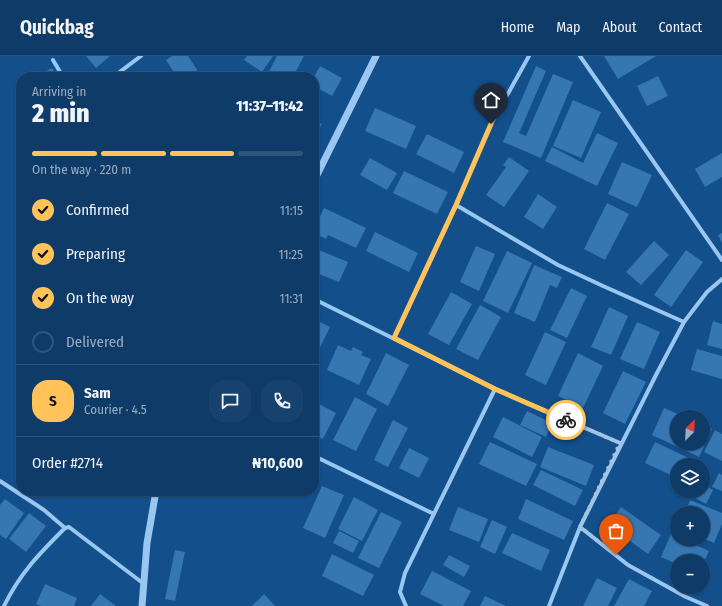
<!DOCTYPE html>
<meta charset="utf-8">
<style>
body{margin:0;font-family:"Fira Sans Condensed",sans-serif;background:#17426e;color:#f1f3f6;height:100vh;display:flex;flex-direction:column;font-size:15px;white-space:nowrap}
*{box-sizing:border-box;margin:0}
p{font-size:13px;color:#9badc0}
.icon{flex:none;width:22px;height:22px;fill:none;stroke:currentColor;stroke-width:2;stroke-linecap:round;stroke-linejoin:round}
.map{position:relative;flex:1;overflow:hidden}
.details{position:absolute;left:16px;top:16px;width:303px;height:424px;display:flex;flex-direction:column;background:#0e3b68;border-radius:16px;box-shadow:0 1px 3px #0004,0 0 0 1px #2e557c}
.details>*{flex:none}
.needle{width:26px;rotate:24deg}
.tools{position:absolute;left:670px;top:354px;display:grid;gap:8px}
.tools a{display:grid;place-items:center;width:40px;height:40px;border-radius:50%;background:#0e3b68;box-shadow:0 1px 3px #0004,0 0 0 1px #2e557c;font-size:20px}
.pin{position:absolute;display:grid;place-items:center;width:34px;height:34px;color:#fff;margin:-41px -17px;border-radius:50% 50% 50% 0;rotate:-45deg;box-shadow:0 0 4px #0007}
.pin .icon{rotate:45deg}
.courier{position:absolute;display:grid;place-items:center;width:40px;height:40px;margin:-20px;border:3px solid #ffc359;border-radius:50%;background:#fff;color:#222;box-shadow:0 1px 5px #0007}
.headline em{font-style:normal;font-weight:800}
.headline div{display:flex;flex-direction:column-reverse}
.headline{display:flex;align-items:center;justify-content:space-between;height:68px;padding:0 16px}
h1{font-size:26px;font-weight:800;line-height:30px}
.bar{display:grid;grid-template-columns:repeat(4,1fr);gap:6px 4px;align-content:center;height:48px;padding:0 16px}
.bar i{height:5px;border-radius:3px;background:#2e557c}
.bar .active{background:#ffc359}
.bar p{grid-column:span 4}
.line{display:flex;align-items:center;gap:10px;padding:0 16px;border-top:1px solid #2e557c}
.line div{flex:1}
.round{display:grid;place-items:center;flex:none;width:42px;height:42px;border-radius:16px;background:#17426e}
ol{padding:0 16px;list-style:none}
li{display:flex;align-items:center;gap:12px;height:44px}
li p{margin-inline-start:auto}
li .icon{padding:4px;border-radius:50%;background:#ffc359;color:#111;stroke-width:4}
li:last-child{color:#9badc0}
li i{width:22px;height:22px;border:2px solid #2e557c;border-radius:50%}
header{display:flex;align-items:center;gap:24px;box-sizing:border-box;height:56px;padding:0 20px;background:#0e3b68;border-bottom:1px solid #2e557c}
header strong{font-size:19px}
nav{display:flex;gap:22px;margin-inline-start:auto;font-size:14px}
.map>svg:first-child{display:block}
.building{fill:#3676b2}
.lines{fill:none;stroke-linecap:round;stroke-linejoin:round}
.minor{stroke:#99c7f1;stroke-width:4}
.tertiary{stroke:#99c7f1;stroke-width:7}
.done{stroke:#acc1d6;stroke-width:4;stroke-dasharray:0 7.2}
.route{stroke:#ffc359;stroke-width:5}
</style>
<header>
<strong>Quickbag</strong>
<nav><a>Home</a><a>Map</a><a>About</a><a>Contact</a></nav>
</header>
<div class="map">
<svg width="722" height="550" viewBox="0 0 722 550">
<rect width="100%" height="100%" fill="#124f8b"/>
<!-- building -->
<path class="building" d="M86,0H110L96,12Z
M172,0H188L201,20L199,21H177L166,4Z
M247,0H273L262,16L244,4Z
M277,0H304L293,21H266Z
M604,0H656L618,23Z
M320,10L342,22L332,40L314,30V21Z
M536,10L546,15L519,77L526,80L553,18L573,26L541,102L503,86Z
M52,12L57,21H36Z
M658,20L668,40L647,50L637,30Z
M573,44L601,56L581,102L553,90Z
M375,52L416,70L406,93L365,75Z
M314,64L322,68L314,82Z
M597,77L618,87L597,130L545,105L552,91L583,107Z
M427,78L464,96L454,117L416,98Z
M722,97V121L705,131L695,113Z
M314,100L319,102L314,112Z
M509,101L529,115L504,151L486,139L506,111L503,109Z
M370,102L397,117L387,134L360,119Z
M622,106L652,119L637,151L608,138Z
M404,115L448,136L437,158L393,137Z
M538,138L557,151L543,173L524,161Z
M607,147L629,158L605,204L584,193Z
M324,152L366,172L356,192L328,179L326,183L314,177V174Z
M375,176L418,197L409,216L366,195Z
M722,177V187L718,179Z
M654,185L669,199L641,229L626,216Z
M476,190L495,198L479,235L460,226Z
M314,192L348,206L339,226L314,216Z
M686,194L703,206L671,251L654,239Z
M507,195L532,207L508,257L483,245Z
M534,209L562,221L557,232L550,229L535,266L514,257Z
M571,232L587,240L567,282L550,274Z
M451,236L472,248L449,289L428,278Z
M480,249L501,261L478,304L456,293Z
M609,251L628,260L611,299L591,291Z
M314,263L330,271L314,304Z
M713,265L722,268V293L707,289Z
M637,266L660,276L644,313L620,303Z
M545,276L566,286L546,329L525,319Z
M338,289L351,295L353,291L363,296L361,299L371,303L359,329L327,314Z
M697,293L722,300V323L691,314Z
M386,297L409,309L388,350L366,338Z
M578,297L603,310L583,352L558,340Z
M623,315L646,326L625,368L603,357Z
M355,341L377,353L356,395L333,384Z
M315,346L336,357L323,383L314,379V349Z
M664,352L685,361H677V387H703V369L712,373L699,401L652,379Z
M527,355L552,367L546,381L520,369Z
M503,361L542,381L532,401L493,381Z
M393,364L408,372L388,411L374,404Z
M715,374L722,378V405L704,396Z
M490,386L537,408L526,430L479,408Z
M655,386L695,405L693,409H677V422L645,407Z
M548,391L594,409L586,430L540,411Z
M409,392L429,402L419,422L399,412Z
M541,414L583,434L575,450L533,429Z
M719,417L722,419V435L712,431Z
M703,428L713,434L706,448L688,438L690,435H703Z
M322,430L344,439L325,482L303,472Z
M354,441L378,454L362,485L338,473Z
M5,443L24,457L6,483L0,479V449Z
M526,443L573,465L564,484L518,463Z
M690,444L722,457V468L714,487L703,482V457H685Z
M458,451L488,463L479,486L449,474Z
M621,451L661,479L648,498L608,469Z
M381,456L402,466L379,512L358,502Z
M29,457L46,470L26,496L9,483Z
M492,464L507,471L495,498L480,491Z
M339,475L359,485L353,497L333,487Z
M512,477L550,494L541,515L502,497Z
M671,478L677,481V483H682L709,495L703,508V505H677V508L661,501Z
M175,494L185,496L175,545L165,543Z
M332,498L374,519L363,540L322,520Z
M449,499L470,510L464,521L443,509Z
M432,515L471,535L463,550H444L420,538Z
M597,522L617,532L608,550H583Z
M629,523L652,535L644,550H614Z
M45,528L77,542L74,550H41L36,548Z
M100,538L116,550H91Z
M264,538L275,550H252Z
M485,540L506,550H480Z"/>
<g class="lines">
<!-- minor -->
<path class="minor" d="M580,0L722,204
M53,4L63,21
M113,21L141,0
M456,149L558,209L603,230L684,266
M314,243L495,333L620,387
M394,282L456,149L491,68L529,0
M314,400L434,458
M0,425L44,454L65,472L69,471L144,528
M580,471L628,509L686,541L707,550
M4,550C20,517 40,497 65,472
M406,550L400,536L405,517L495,333
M549,550L580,471L657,317L684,266L707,236L722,223"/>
<!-- tertiary -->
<path class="tertiary" d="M314,125L376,0
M142,550L147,487L156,435"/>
</g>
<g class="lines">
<!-- done -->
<path class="done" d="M566,364L620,387L580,471L616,499"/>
<!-- route -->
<path class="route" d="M491,68L456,149L394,282L495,333L566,364"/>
</g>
</svg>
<div class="tools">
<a><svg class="needle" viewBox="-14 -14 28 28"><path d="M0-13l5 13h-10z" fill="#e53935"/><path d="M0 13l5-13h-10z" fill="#9badc0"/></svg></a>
<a><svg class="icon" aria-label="layers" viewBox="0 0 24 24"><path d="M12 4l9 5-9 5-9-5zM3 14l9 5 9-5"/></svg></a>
<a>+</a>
<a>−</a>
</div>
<div class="pin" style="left:616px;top:499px;background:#ea580c"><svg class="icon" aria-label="bag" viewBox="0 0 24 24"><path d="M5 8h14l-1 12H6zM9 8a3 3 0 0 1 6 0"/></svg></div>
<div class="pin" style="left:491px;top:68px;background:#1f2937"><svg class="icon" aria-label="home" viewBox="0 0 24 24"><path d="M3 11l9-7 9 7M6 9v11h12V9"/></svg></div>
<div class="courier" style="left:566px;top:364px"><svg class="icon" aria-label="bike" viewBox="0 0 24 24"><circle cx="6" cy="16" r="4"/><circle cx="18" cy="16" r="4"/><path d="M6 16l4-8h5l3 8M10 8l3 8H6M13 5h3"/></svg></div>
<section class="details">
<div class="headline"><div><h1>2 min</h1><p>Arriving in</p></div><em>11:37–11:42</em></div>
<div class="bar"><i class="active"></i><i class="active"></i><i class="active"></i><i></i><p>On the way · 220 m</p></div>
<ol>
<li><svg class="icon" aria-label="check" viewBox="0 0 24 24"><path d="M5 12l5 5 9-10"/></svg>Confirmed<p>11:15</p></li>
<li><svg class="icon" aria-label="check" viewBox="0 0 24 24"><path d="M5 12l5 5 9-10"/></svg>Preparing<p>11:25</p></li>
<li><svg class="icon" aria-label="check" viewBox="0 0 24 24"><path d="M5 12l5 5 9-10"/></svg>On the way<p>11:31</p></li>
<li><i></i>Delivered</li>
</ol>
<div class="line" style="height:72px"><b class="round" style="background:#ffc359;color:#111">S</b><div><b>Sam</b><p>Courier · 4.5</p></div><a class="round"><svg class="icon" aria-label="chat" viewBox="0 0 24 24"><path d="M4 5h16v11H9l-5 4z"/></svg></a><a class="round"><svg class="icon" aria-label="phone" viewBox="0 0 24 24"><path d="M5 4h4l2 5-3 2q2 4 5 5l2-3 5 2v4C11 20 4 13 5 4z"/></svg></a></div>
<div class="line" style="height:52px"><div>Order #2714</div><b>₦10,600</b></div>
</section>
</div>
